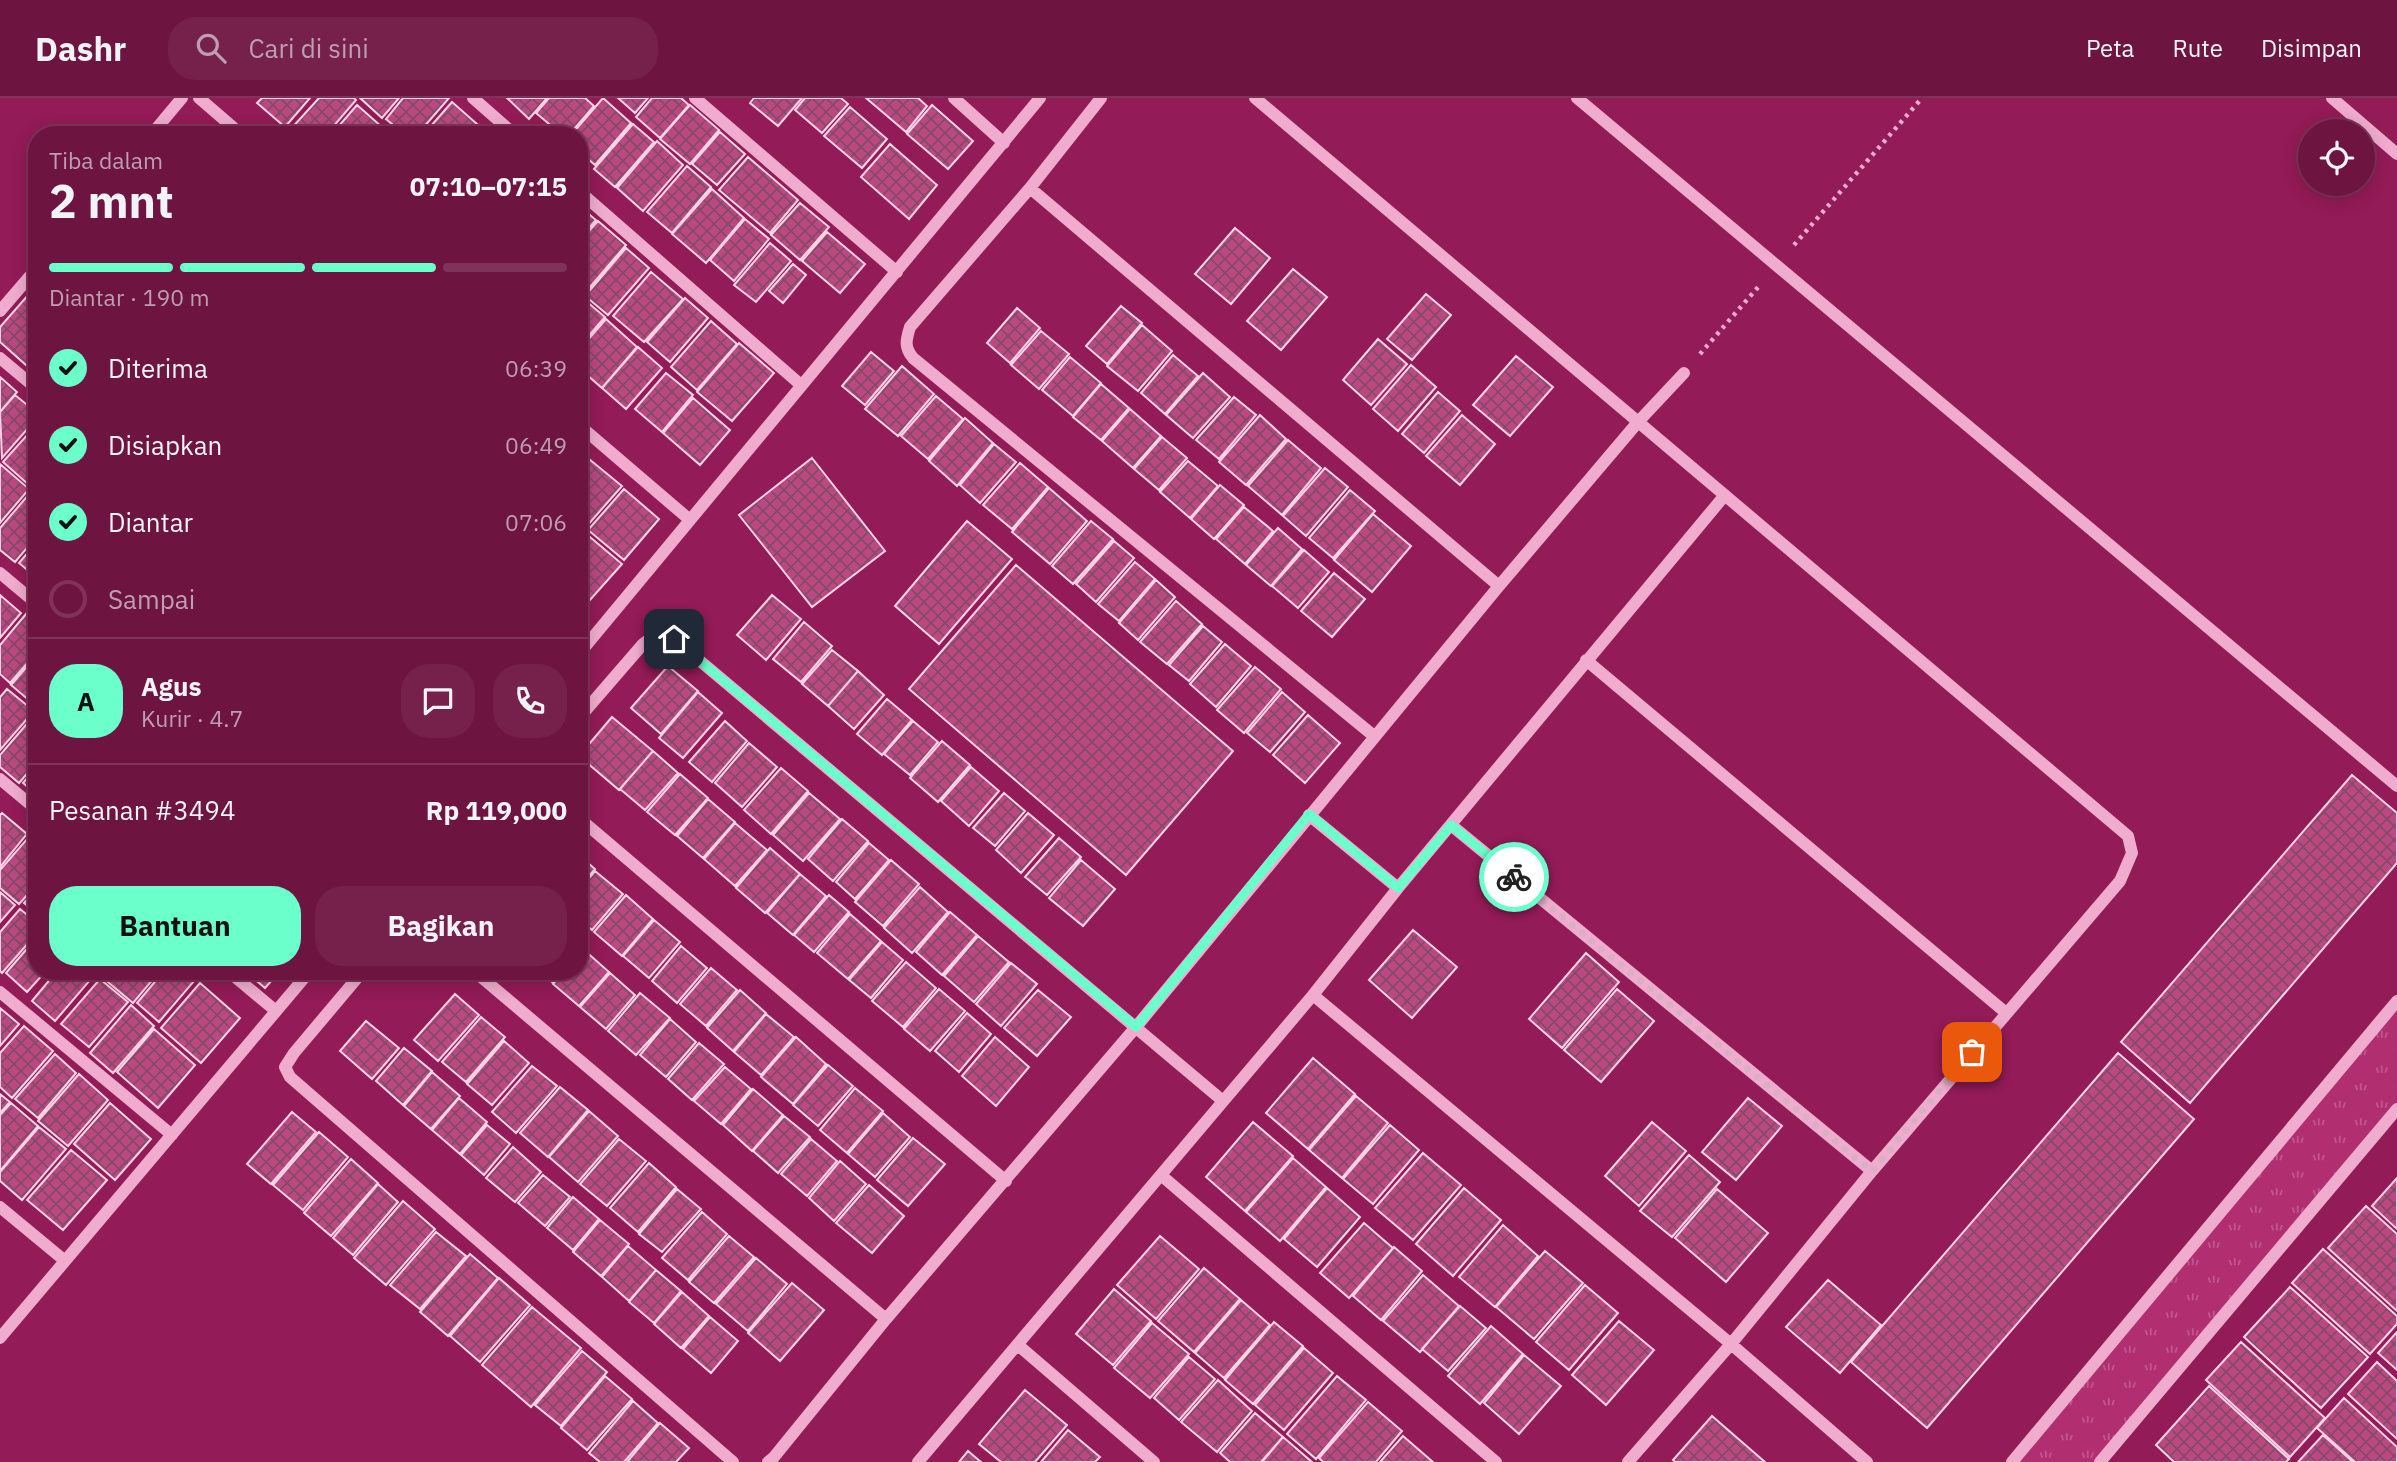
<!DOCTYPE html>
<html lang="id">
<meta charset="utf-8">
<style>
body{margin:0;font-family:"IBM Plex Sans",sans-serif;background:#76214c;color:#f1f3f6;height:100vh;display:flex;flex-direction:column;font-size:26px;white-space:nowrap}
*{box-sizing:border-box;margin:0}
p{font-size:23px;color:#bf9eb1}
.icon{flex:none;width:38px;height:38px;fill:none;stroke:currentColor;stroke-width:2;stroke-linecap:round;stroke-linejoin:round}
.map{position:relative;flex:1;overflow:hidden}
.panel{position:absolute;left:28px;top:28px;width:560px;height:854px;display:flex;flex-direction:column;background:#6e1441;border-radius:28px;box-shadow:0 4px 18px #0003,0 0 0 2px #80335a}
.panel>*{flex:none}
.controls{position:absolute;left:2298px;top:21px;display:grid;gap:14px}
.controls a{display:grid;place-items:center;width:77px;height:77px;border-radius:50%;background:#6e1441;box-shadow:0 4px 18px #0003,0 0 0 2px #80335a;font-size:35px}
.pin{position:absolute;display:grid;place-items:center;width:60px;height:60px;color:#fff;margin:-30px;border-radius:14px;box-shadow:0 4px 10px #0006}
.courier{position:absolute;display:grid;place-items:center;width:70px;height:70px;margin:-35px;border:5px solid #6affcb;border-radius:50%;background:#fff;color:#222;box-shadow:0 2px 9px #0007}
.overview em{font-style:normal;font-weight:800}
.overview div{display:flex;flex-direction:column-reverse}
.overview{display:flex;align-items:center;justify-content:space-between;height:119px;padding:0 21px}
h1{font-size:46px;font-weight:800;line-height:52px}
.bar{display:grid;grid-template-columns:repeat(4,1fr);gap:10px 7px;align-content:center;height:84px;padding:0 21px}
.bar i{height:9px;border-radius:5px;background:#80335a}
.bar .active{background:#6affcb}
.bar p{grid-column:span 4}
.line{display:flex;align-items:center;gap:18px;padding:0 21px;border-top:2px solid #80335a}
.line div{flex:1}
.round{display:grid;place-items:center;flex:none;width:74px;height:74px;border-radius:28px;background:#76214c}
ol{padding:0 21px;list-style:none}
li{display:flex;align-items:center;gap:21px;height:77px}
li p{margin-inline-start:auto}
li .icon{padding:7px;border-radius:50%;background:#6affcb;color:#111;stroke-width:4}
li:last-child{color:#bf9eb1}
li i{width:38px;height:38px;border:4px solid #80335a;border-radius:50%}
.primary-button{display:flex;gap:14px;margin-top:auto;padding:14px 21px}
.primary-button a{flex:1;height:80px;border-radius:28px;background:#6affcb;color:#111;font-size:28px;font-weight:800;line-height:80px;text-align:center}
.primary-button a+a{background:#76214c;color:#f1f3f6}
header{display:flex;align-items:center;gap:42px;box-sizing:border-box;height:98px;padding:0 35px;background:#6e1441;border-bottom:2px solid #80335a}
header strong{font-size:33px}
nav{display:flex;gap:38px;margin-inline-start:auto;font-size:24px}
.search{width:490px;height:63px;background:#76214c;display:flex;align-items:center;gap:18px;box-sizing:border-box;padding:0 24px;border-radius:28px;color:#bf9eb1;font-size:26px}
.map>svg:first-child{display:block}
.grass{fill:url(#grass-tufts)}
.building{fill:url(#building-cross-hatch);stroke:#fbd3e7;stroke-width:2}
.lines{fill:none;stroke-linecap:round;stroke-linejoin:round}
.path{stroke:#efacce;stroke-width:4.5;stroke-dasharray:3.5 5;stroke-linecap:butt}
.minor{stroke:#efacce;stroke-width:12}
.done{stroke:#d9afc4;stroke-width:7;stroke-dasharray:0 12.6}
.route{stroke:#6affcb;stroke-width:9}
</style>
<header>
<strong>Dashr</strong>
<div class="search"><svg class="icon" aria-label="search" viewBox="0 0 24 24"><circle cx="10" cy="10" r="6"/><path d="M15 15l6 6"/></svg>Cari di sini</div>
<nav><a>Peta</a><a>Rute</a><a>Disimpan</a></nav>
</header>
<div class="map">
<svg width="2397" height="1364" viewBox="0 0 2397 1364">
<defs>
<pattern id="grass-tufts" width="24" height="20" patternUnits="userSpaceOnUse" patternTransform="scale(1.75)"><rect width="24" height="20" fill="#b12e71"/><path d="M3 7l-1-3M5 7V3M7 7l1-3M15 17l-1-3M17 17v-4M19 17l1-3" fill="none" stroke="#c1588d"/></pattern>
<pattern id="building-cross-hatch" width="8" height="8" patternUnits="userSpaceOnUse" patternTransform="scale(1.75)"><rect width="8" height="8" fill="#bc4882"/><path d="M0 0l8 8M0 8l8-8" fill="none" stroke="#844a67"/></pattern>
</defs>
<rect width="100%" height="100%" fill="#931b57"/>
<!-- grass -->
<path class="grass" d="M2397,902V1011L2097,1364H2010Z"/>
<!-- building -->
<path class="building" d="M262,0H310L285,29L257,5Z
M319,0H354L356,2L326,37H293L289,33Z
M360,0H399L382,20Z
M403,0H449L417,37H405L386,21Z
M507,0H547L529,21Z
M549,0H585L594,8L569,37H562L536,15Z
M603,0L631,25L595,67L579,53V37H571Z
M618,0H648L635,15Z
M652,0H681L689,7L660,40L636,19Z
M754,0H802L778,28L750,5Z
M805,0H841L848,6L822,35L795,12Z
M866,0H918L927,8L906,34Z
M452,4L477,26L467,37H423Z
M357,7L382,29L375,37H331Z
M690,7L719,32L690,66L660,41Z
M932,7L973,43L948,71L907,36Z
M850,9L887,41L862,70L824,38Z
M633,26L654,44L615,89L594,71Z
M480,27L491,37H472Z
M720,34L745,56L717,87L692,66Z
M657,43L683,67L643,113L617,90Z
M890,46L937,87L909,121L861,79Z
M748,59L798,102L770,135L719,92Z
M687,68L711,89L672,135L647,114Z
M712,91L744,120L706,165L672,136Z
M800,105L829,129L800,162L771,137Z
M579,108L596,122L579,141Z
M745,121L769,141L734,183L710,162Z
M598,123L626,147L584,196L579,192V144Z
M1235,130L1270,160L1231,206L1195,176Z
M827,134L865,166L840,195L802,163Z
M770,145L791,163L756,204L734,187Z
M626,150L649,170L608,217L585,198Z
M793,166L806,177L783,205L769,193Z
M1293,171L1327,199L1281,252L1247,223Z
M651,174L683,201L644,244L613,218Z
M37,187V256L27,268L0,244V229Z
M1426,196L1451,217L1412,262L1387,241Z
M580,198L605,219L579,249V199Z
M685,200L708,220L670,264L647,244Z
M1121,208L1142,225L1107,266L1086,248Z
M1017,210L1040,230L1010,265L987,245Z
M606,221L637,249L602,290L579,270V252Z
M711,223L737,246L697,292L671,269Z
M1142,227L1172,253L1138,293L1107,268Z
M1041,233L1069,256L1039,291L1011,267Z
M1378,241L1407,266L1371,307L1343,282Z
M739,245L774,275L732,323L697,294Z
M638,249L662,270L626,311L602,290Z
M871,254L894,273L865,307L842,288Z
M1173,257L1198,278L1165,316L1141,295Z
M1516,258L1553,289L1510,338L1473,307Z
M1070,259L1101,285L1073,318L1042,292Z
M1411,267L1436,289L1398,333L1373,311Z
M902,268L934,296L898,338L865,311Z
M666,275L693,297L662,334L635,311Z
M1203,275L1230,299L1193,340L1166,317Z
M0,279L17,294L0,314Z
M1101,286L1129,310L1101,342L1073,319Z
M1438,294L1460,313L1424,355L1402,336Z
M15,297L37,315V320L2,360L0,314Z
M936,298L963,321L928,361L901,338Z
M1234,299L1256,317L1219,361L1196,342Z
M693,300L730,332L700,367L663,335Z
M1130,311L1161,338L1133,370L1102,343Z
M1260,317L1286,341L1246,387L1219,364Z
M1462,317L1495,346L1460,387L1426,358Z
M965,320L993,345L957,388L929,363Z
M37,326V377L29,387L3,364Z
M1162,339L1187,360L1159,392L1134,371Z
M1288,342L1321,370L1282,417L1248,388Z
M994,346L1016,364L980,405L960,387Z
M579,352L588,359L579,369Z
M812,360L885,453L812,509L739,417Z
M589,361L622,388L586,429L579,423V372Z
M1188,363L1218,388L1190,420L1160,394Z
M1020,365L1048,389L1012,431L983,407Z
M0,366L29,391L0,425Z
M1325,370L1348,389L1306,438L1283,418Z
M37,379V394L29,388Z
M1220,387L1244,407L1214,441L1191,421Z
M1049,390L1087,423L1050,466L1012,434Z
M624,391L659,421L624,462L588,432Z
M1350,392L1375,413L1333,460L1309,440Z
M30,395L37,401V438L15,464L0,452V430Z
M1244,409L1273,433L1245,466L1216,441Z
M1373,416L1411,448L1372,494L1334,462Z
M967,423L1012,461L939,546L895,508Z
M1091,423L1113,441L1073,486L1052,468Z
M1278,430L1302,451L1271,488L1246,467Z
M584,434L622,466L581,512L579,510V440Z
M1114,443L1134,460L1096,504L1076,486Z
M37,444V480L19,465Z
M1304,452L1329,474L1298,510L1272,488Z
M1135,464L1155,481L1119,523L1098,506Z
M1016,467L1233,653L1126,777L909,591Z
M1334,475L1365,501L1332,539L1301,513Z
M1156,482L1175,499L1138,542L1119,525Z
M0,497L21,515L0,540Z
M772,497L801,521L766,562L737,537Z
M1176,503L1202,526L1167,566L1140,544Z
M26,516L37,525V554L10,585L0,576V547Z
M804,524L832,548L801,584L773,561Z
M1203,528L1222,544L1189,583L1169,567Z
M1225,546L1251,568L1216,609L1190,586Z
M832,552L858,573L828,608L802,586Z
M37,557V609L11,587Z
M668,568L698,593L661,636L631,610Z
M1255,569L1281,591L1244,635L1217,612Z
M858,573L884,597L854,631L828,608Z
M7,591L34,613L0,652V599Z
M698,594L722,615L683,660L659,640Z
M1282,594L1305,614L1270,654L1247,635Z
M887,601L912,622L882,657L857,636Z
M37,614V664L19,685L0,669V657Z
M1308,617L1340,645L1305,685L1273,657Z
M612,619L653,653L619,692L579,658Z
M725,623L747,643L712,684L689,664Z
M913,623L938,644L910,677L884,656Z
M942,643L970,667L938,704L910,680Z
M749,645L777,669L742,709L715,685Z
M653,653L678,675L645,712L620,691Z
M37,669V697L23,685Z
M971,669L999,693L969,728L941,703Z
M781,670L808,693L771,736L744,712Z
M680,676L708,700L675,737L647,714Z
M2352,677L2397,715V765L2190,1005L2121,944Z
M809,695L840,721L803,763L773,737Z
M1004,695L1025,713L995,748L973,730Z
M708,701L735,724L703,760L677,738Z
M2,715L27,736L0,769V717Z
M1028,715L1054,737L1021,775L996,752Z
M842,721L868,743L833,783L808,761Z
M735,725L767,752L735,788L704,761Z
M28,740L37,747V786L19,806L0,790V772Z
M1059,740L1081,759L1047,797L1025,779Z
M869,745L889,762L855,801L836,784Z
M770,750L800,776L765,815L736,790Z
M579,757L595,771L579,790Z
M891,762L919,786L883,828L855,804Z
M1081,762L1115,791L1083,828L1049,800Z
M595,773L623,796L592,832L579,821V792Z
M800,776L826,798L793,837L767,815Z
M920,789L948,814L912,855L884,830Z
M37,791V816L24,805Z
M0,794L15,807L0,824Z
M626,797L653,821L622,858L594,834Z
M829,797L849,814L814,854L794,837Z
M20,811L37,825V835L2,875L0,873V834Z
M950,814L977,837L942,877L916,854Z
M850,816L881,843L848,881L817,855Z
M654,822L680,844L649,880L623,858Z
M1413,832L1457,869L1412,920L1369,882Z
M978,838L1009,864L974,904L944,878Z
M37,839V873H46L27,894L6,875Z
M882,844L903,862L871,900L849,882Z
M681,848L707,870L677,905L652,883Z
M583,851L609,874L579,908L553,886L564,873H579V856Z
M1586,855L1619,884L1562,950L1529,921Z
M906,864L936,890L903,929L872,903Z
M1011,865L1037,886L1001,928L976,906Z
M711,870L737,892L706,928L680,906Z
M57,873L97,874L55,923L32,903Z
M109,873H160L133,905L103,880Z
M164,873H184L195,882L159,924L137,905Z
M245,873H280L265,890Z
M540,873H561L552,884Z
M610,875L635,897L606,931L580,909Z
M100,881L128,904L89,949L61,926Z
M200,885L240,920L201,965L161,930Z
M939,891L965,913L930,953L904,931Z
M1617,891L1654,923L1601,984L1564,952Z
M740,892L766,915L733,953L707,930Z
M1038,892L1071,919L1037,958L1004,930Z
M640,895L670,920L636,957L608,933Z
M455,896L479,917L438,963L414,942Z
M131,907L154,928L113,975L90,955Z
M0,910L19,926L0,948Z
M967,915L991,936L959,974L935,953Z
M766,916L794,939L761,977L734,954Z
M481,919L505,939L466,984L442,964Z
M670,921L696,944L666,979L640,957Z
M366,923L399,950L372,981L340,953Z
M24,928L53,953L12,1000L0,989V955Z
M154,931L195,967L158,1010L117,974Z
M796,939L826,966L793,1006L761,979Z
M995,939L1029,969L996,1008L962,978Z
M504,943L529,965L492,1007L467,986Z
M699,945L724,966L692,1002L668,981Z
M404,950L432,973L403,1007L376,983Z
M2118,955L2194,1021L1927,1330L1851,1264Z
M55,956L76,975L38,1020L15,1001Z
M1313,960L1355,996L1308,1051L1266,1015Z
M828,967L853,988L818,1028L793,1007Z
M532,968L557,988L516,1035L492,1014Z
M725,969L751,991L721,1026L694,1003Z
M432,974L460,998L431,1031L404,1008Z
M79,976L108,1002L68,1048L38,1023Z
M560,989L588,1012L548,1059L520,1035Z
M855,990L883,1013L847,1055L820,1032Z
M753,991L783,1017L752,1053L723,1027Z
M0,996L10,1004L0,1015Z
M1356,998L1388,1025L1342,1080L1309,1052Z
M459,1000L487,1024L460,1056L432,1032Z
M1748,1000L1782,1028L1736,1082L1702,1054Z
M11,1005L38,1028L0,1073V1017Z
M110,1005L151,1041L115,1082L74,1046Z
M589,1013L618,1038L578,1084L549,1059Z
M292,1014L316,1034L271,1086L247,1066Z
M883,1015L910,1039L875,1079L848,1056Z
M784,1018L810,1039L778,1075L753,1053Z
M1253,1024L1293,1058L1245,1113L1206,1079Z
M1652,1024L1686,1053L1639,1108L1605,1078Z
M487,1027L510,1046L484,1077L461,1057Z
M1390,1027L1419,1052L1373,1106L1343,1081Z
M39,1029L66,1051L22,1102L0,1083V1074Z
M319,1034L348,1059L303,1112L273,1087Z
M913,1040L945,1066L908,1108L877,1082Z
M619,1041L646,1063L607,1108L580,1086Z
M811,1041L837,1063L807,1098L781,1076Z
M513,1049L541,1074L515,1104L486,1080Z
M71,1052L107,1082L63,1132L27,1102Z
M1423,1055L1461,1087L1413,1142L1375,1110Z
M1689,1057L1720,1084L1672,1139L1640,1113Z
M1293,1060L1326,1089L1280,1143L1246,1114Z
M351,1061L378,1085L331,1138L304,1115Z
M840,1063L866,1086L834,1123L809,1100Z
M649,1065L676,1089L638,1134L610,1110Z
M543,1077L570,1099L545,1128L518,1105Z
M2397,1080V1131L2372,1108Z
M378,1086L398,1104L353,1157L333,1140Z
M869,1087L904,1118L872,1155L836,1125Z
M1327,1090L1360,1119L1317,1169L1284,1141Z
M1464,1090L1501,1122L1453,1178L1416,1146Z
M677,1091L701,1111L662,1154L639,1136Z
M1717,1091L1768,1135L1726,1184L1675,1140Z
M573,1099L599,1121L573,1152L547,1130Z
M403,1103L435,1131L386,1187L354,1160Z
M2366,1108L2397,1136V1213L2328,1150Z
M702,1114L727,1136L688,1182L662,1160Z
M600,1122L629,1146L601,1178L573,1154Z
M1364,1125L1393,1150L1349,1200L1320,1175Z
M1503,1127L1538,1158L1495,1209L1459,1179Z
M436,1134L466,1158L420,1211L390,1187Z
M729,1138L754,1159L714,1205L689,1184Z
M1160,1138L1199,1171L1156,1221L1117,1187Z
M628,1148L656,1172L629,1203L602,1179Z
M1394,1149L1422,1173L1381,1222L1353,1198Z
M2323,1151L2397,1218V1226L2370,1256L2292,1185Z
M1545,1153L1583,1185L1534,1241L1496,1209Z
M470,1156L498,1180L448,1238L420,1214Z
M756,1160L787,1186L748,1233L716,1206Z
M1204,1170L1240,1201L1194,1254L1158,1223Z
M656,1172L681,1193L654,1225L629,1204Z
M1423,1177L1459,1208L1420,1254L1383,1223Z
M499,1180L530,1207L480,1264L450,1238Z
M1828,1182L1881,1227L1840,1275L1786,1229Z
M792,1185L824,1212L780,1263L748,1235Z
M1585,1187L1618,1215L1569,1272L1536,1244Z
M2290,1189L2368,1259L2321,1310L2244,1239Z
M1114,1191L1151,1223L1113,1267L1076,1236Z
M682,1194L709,1218L681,1250L654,1226Z
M1241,1202L1270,1227L1224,1280L1195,1255Z
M1460,1208L1486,1230L1448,1273L1422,1251Z
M532,1209L581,1250L531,1309L482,1267Z
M710,1219L738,1243L711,1275L683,1251Z
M1619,1223L1654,1252L1606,1307L1572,1277Z
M1274,1224L1303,1248L1253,1306L1225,1282Z
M1152,1225L1189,1256L1150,1300L1114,1270Z
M1491,1228L1523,1256L1480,1306L1448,1278Z
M2397,1234V1272L2378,1255Z
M2241,1244L2325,1320L2290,1359L2206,1282Z
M1304,1250L1333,1275L1284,1332L1255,1307Z
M582,1253L607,1274L561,1328L535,1307Z
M1524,1257L1561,1288L1519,1336L1484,1305Z
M1189,1259L1215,1281L1179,1322L1154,1300Z
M2377,1264L2397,1283V1341L2348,1296Z
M605,1278L632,1301L587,1352L561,1330Z
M1337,1278L1366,1302L1316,1361L1287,1336Z
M1218,1282L1252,1313L1217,1354L1181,1324Z
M2209,1288L2289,1361L2286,1364H2174L2156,1347Z
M1025,1292L1067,1327L1035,1364H1001L979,1346Z
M2344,1300L2397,1349V1364H2355L2317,1330Z
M633,1303L658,1325L624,1364H600L589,1355Z
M1368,1304L1402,1333L1376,1364H1323L1319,1360Z
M1255,1315L1283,1339L1261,1364H1230L1220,1355Z
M1712,1318L1765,1364H1675L1673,1362Z
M660,1325L689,1350L676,1364H627Z
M1068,1332L1100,1359L1095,1364H1041Z
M2323,1337L2353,1364H2298Z
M1403,1338L1433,1364H1380Z
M1283,1339L1312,1364H1262Z
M968,1353L981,1364H959Z"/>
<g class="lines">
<!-- path -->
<path class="path" d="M1794,147L1922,0
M1700,256L1759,188"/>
<!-- minor -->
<path class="minor" d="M199,0L242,37
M473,0L515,37
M695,0L897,174
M954,0L1004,45
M1101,0L1030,90L910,229C906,242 904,249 913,260L1374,638
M1255,0L2128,738L2132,755L2120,783L1872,1073L1731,1246L1628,1364
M1577,0L2397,688
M2332,0L2397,56
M151,37L182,0
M1030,90L1499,488
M579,93L801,287
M0,213L37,170
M0,260L37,291
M579,327L690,422
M1725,397L1398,790L1313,897L1731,1246L1867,1364
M0,475L37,506
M579,556L1040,0
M1586,562L2005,914
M579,620L643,546L656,536L674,541L1223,1003
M0,681L37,712
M1309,717L1398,790
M579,720L1006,1083
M1451,727L1872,1073
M228,873L276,913
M363,873L294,955L285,969L290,979L733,1364
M474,873L886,1221
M0,894L172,1037
M1162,1078L1496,1364
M0,1109L64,1162
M0,1240L310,873
M1018,1247L1154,1364
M768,1364L774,1359L886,1221L1136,929L1499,488L1638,324L1684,275
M918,1364L1313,897
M2012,1364L2397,903
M2100,1364L2397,1011"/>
</g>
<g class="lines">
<!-- done -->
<path class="done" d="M1514,779L1872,1073L1972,954"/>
<!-- route -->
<path class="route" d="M674,541L1136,929L1309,716L1398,790L1451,727L1514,779"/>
</g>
</svg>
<div class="controls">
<a><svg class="icon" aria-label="locate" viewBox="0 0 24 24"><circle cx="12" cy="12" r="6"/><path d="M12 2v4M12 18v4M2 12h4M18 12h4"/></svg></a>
</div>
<div class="pin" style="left:1972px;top:954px;background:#ea580c"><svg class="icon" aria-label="bag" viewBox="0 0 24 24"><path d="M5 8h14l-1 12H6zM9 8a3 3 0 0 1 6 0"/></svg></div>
<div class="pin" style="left:674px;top:541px;background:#1f2937"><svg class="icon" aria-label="home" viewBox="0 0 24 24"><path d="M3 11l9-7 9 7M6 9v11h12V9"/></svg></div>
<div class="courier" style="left:1514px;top:779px"><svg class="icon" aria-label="bike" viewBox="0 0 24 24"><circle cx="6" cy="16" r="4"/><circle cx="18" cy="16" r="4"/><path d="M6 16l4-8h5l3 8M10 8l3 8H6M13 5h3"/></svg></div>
<section class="panel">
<div class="overview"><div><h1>2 mnt</h1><p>Tiba dalam</p></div><em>07:10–07:15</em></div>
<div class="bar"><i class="active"></i><i class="active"></i><i class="active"></i><i></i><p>Diantar · 190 m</p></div>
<ol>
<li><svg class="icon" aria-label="check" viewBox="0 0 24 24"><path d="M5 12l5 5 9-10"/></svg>Diterima<p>06:39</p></li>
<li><svg class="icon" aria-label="check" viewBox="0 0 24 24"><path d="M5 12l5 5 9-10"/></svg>Disiapkan<p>06:49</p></li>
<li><svg class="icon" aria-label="check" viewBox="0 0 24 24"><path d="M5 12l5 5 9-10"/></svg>Diantar<p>07:06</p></li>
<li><i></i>Sampai</li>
</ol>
<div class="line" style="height:126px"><b class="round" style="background:#6affcb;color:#111">A</b><div><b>Agus</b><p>Kurir · 4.7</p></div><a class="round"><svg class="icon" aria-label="chat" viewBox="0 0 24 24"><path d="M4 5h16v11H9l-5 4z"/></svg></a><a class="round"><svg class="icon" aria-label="phone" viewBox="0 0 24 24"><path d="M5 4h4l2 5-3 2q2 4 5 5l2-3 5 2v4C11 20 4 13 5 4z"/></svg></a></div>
<div class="line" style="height:91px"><div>Pesanan #3494</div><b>Rp 119,000</b></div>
<div class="primary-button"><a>Bantuan</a><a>Bagikan</a></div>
</section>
</div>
